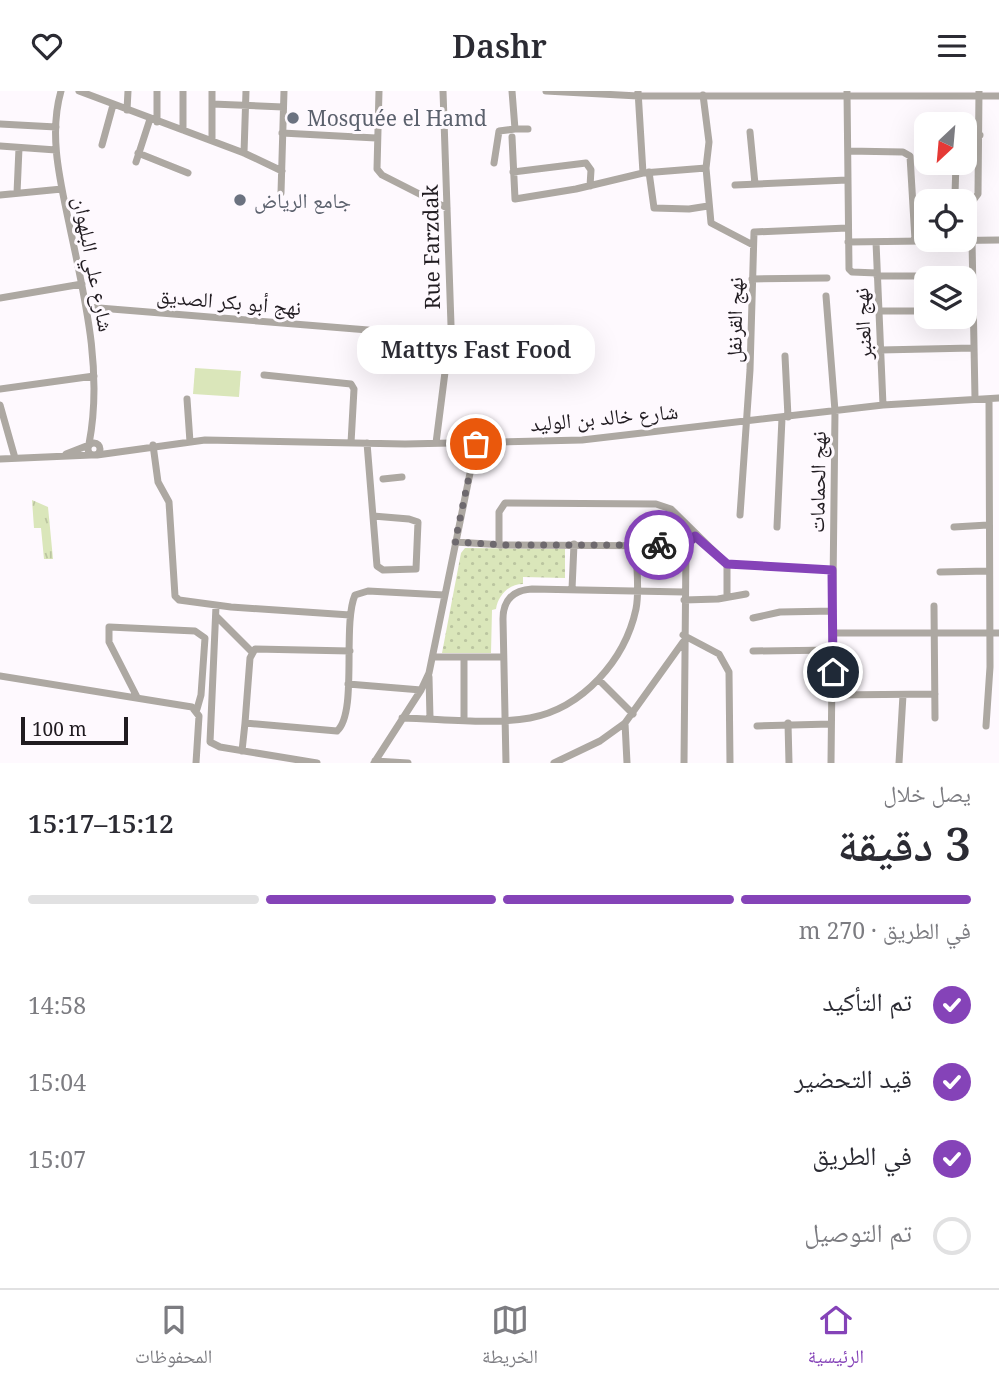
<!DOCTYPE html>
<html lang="ar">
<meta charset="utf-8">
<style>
body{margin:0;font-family:"Noto Serif","Noto Naskh Arabic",serif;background:#f2f2f3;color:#2b2b33;direction:rtl;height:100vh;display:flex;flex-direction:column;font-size:26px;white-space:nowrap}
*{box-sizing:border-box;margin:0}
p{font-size:23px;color:#7c7c81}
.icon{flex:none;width:38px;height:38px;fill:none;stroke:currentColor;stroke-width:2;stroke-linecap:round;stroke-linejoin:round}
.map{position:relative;height:672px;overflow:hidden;direction:ltr}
.drawer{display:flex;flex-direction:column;background:#fff;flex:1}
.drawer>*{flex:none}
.needle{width:46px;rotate:206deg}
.buttons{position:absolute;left:914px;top:21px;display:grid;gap:14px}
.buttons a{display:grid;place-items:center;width:63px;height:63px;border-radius:14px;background:#fff;box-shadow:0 7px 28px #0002;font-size:35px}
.scale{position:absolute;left:21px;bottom:18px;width:107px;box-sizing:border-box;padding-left:7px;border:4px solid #201b20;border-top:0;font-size:19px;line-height:24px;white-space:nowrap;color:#201b20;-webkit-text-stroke:5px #fef9fe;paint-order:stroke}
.pin{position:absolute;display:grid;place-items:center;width:60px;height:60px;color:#fff;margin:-30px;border:4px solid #fff;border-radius:50%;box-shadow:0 2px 7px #0007}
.courier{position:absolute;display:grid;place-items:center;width:70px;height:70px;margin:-35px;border:5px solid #8543b8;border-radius:50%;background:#fff;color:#222;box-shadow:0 2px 9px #0007}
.bubble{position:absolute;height:49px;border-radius:21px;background:#fff;box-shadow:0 7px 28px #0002;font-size:23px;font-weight:600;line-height:49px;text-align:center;direction:rtl}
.headline em{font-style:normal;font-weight:600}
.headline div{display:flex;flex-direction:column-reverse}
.headline{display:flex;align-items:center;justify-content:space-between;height:119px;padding:0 28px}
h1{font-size:46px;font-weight:600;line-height:52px}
.bar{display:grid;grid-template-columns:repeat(4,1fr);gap:10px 7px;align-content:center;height:84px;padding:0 28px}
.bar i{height:9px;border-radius:5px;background:#e1e1e2}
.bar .active{background:#8543b8}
.bar p{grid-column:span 4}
ol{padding:0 28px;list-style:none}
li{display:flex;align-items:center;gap:21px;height:77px}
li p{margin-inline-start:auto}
li .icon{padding:7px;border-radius:50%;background:#8543b8;color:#fff;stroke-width:4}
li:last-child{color:#7c7c81}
li i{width:38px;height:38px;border:4px solid #e1e1e2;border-radius:50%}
header{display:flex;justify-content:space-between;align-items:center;height:91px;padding:0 28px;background:#fff;font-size:32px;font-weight:600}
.tab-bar{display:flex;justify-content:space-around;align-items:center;height:98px;border-top:2px solid #e1e1e2;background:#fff;font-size:19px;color:#7c7c81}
.tab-bar a{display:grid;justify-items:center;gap:4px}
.tab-bar .active{color:#8543b8}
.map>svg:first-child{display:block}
.grass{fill:url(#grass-tufts)}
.garden{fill:url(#garden-dots)}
.pitch{fill:#dae6ba}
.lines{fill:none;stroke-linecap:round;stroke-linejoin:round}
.minor{stroke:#ada8a2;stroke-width:7}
.done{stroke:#6e696e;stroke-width:7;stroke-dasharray:0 12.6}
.route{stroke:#8543b8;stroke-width:9}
.worship-dot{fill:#6b7280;stroke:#fef9fe;stroke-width:2.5}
.labels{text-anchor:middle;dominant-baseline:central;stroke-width:6;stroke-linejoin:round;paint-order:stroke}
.worship-label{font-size:21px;fill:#5b616d;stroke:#fef9fe;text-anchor:start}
.street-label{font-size:21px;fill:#201b20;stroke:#fef9fe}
</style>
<header><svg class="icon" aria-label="menu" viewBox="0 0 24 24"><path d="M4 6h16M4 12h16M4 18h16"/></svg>Dashr<svg class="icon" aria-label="heart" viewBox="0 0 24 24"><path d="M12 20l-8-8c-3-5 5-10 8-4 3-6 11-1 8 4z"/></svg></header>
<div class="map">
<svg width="999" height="672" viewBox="0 0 999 672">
<defs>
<pattern id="grass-tufts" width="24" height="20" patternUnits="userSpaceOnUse" patternTransform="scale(1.75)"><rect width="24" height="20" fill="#dae6ba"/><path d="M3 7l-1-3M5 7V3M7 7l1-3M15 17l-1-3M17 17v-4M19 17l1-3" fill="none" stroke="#bbc5a0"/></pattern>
<pattern id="garden-dots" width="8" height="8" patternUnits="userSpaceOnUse" patternTransform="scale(1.75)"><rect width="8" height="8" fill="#dae6ba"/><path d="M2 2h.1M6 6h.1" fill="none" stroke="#bbc5a0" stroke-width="1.8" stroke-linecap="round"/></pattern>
</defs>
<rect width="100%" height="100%" fill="#fef9fe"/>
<!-- grass -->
<path class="grass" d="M32,409L48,416L53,468H44L41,437H34Z"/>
<!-- garden -->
<path class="garden" d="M465,457L565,458V487L523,486V493C508,493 498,505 496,518L492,519L491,562H442L461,462Z"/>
<!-- pitch -->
<path class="pitch" d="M195,277L241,280L239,306L193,303Z"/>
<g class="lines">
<!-- minor -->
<path class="minor" d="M61,0C48,45 61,93 70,137C85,208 103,281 89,353
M79,0L244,62L282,80
M379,0L377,78L382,84L447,117
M546,0L638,5H999
M638,0L643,82
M847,1L849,178L852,181L877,182
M703,4L709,51L706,77L711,132L753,154
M212,13L283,16
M127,19L128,0
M157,31V0
M0,33L56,36
M515,38H528
M183,39V0
M750,41L755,93
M282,42L376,47
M964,44H980
M512,46L515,108L576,98L643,82L706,77
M212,49V0
M102,54L113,14
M0,55L56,59
M848,60L903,61L910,65L915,149
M138,62L188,82
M244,62L246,0
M136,71L150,28
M494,72L499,40L515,38L512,0
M956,72L955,103L961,110
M513,81L586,72L591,79L590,95
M649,81L654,117L689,118L708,115
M735,94L847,89
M17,102L19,57
M281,102L284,0
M0,104L62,98
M964,111H972L978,103L979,0
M972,149L975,307
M848,151L999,149
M876,151L883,314
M877,185H972
M752,188L827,187
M826,205L835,320L831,672
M0,207L82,193
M87,216L368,239
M878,220H926
M880,259L973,257
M785,265L788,326
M264,284L351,293L354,298L351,352
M0,298L94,285
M187,308L190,351
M0,314L15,367
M88 358a6 6 0 1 1 12 0a6 6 0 1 1-12 0Z
M367,352L377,475L383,479L416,478L418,431L409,428L373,425
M436,352L451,234L443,0
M153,354L158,391L169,411L175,505L179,509L231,516L350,524
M66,363L89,354
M97,364L205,349L405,353L582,349L883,314L999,307
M0,368L91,364
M383,388L402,386
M740,424L750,279L754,141L847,137
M777,436L782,327
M954,436L988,434
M455,451L504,454L686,455
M499,454V421L505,412L656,413L671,418L727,473L832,479
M940,481L988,480
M572,498L574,453
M727,506V473
M684,509L718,508L746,503
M216,515L210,651L220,656L317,672
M934,515L935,627
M216,525L252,561
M753,527L780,521L833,520
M834,542H999
M683,544L719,563L729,581L730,672
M350,560L255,558L250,567L245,632L337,640C358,622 342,534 355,504L368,500L444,504
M753,560L834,559
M433,566H503
M464,566V628
M0,585L192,616L199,625L196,672
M429,586L430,627
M599,589L633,623
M348,593L421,599
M832,604L935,603
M137,606L109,551V536L195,540L205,547L201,604L197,618
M402,627C444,628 489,634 530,627C583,617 625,569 636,518C640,498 636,474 636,454
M625,632L627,672
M788,632L789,672
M757,635L831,633
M986,635L990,576L989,308
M242,660L245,632
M375,670L408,672
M374,672L421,599L429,582L476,353
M506,672L503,528C503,509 513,499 532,498L684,501
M554,672L600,650L625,632L683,551
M684,672L686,455L695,445
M899,672L903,604"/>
</g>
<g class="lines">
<!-- done -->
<path class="done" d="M476,353L455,451L504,454H659"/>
<!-- route -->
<path class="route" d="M659,454L686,455L695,445L727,473L832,479L833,581"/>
</g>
<!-- markers -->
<g class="worship-dot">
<circle cx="293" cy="27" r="7"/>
<circle cx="240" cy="109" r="7"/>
</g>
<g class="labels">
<!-- worship labels -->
<g class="worship-label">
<text x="307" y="27">Mosquée el Hamd</text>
<text x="254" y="109">جامع الرياض</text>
</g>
<!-- street labels -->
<g class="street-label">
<text transform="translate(431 156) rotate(-91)">Rue Farzdak</text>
<text transform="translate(94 173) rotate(79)">شارع علي البلهوان</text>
<text transform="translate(229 210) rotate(5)">نهج أبو بكر الصديق</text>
<text transform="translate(734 229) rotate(-89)">نهج القرنفل</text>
<text transform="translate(862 233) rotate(-93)">نهج العنبر</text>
<text transform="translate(604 326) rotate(-5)">شارع خالد بن الوليد</text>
<text transform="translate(817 391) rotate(-89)">نهج الحمامات</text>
</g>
</g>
</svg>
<div class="buttons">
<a><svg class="needle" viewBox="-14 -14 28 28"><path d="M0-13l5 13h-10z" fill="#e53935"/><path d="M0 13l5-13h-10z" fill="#7c7c81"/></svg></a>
<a><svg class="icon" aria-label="locate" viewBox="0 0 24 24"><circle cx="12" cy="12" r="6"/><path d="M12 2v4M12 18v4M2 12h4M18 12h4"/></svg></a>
<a><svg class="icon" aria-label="layers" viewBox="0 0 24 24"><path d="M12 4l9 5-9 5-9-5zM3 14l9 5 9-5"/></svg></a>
</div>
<div class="scale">100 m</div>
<div class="pin" style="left:476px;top:353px;background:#ea580c"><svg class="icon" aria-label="bag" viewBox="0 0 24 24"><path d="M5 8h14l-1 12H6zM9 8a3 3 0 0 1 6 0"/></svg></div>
<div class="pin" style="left:833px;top:581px;background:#1f2937"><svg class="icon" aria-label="home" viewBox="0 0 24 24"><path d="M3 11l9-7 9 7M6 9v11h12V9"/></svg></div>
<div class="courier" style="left:659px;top:454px"><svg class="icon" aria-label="bike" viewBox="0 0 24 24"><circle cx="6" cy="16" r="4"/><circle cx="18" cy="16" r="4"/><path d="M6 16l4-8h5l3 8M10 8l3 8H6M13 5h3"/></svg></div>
<div class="bubble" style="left:357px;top:234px;width:238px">Mattys Fast Food</div>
</div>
<section class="drawer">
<div class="headline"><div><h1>3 دقيقة</h1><p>يصل خلال</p></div><em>15:12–15:17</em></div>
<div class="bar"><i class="active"></i><i class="active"></i><i class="active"></i><i></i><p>في الطريق · 270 m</p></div>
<ol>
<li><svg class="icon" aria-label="check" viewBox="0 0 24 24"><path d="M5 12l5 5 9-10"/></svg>تم التأكيد<p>14:58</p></li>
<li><svg class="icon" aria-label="check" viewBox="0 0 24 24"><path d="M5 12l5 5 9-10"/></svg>قيد التحضير<p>15:04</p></li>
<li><svg class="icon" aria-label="check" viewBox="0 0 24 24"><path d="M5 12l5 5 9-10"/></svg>في الطريق<p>15:07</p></li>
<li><i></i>تم التوصيل</li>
</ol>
</section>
<nav class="tab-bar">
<a class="active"><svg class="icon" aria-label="home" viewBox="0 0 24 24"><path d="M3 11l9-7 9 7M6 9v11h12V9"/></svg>الرئيسية</a>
<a><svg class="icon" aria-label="map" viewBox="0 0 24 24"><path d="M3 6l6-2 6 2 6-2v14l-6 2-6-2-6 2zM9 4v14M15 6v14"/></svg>الخريطة</a>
<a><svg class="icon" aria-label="saved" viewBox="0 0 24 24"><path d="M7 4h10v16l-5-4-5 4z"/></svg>المحفوظات</a>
</nav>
